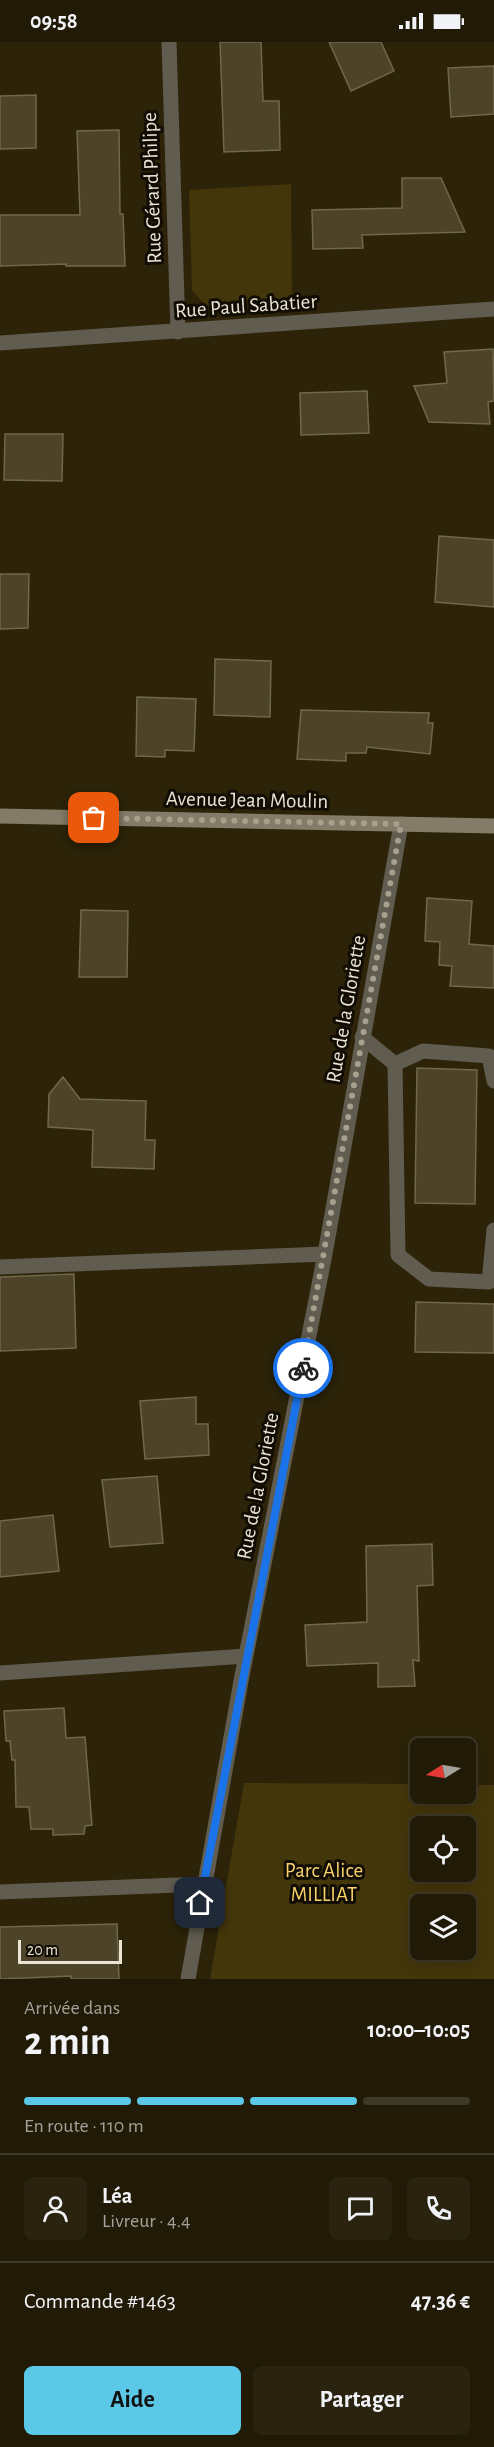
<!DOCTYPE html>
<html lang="fr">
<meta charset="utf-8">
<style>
body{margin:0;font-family:"Alegreya Sans",sans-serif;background:#292310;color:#f1f3f6;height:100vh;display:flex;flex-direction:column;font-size:22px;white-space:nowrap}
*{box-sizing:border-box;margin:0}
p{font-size:20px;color:#a2a19b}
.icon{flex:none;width:33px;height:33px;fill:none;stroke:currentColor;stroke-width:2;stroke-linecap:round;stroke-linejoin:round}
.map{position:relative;height:1937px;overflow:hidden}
.side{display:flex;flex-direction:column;background:#211a06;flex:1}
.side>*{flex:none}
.needle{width:39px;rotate:259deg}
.fabs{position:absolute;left:410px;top:1696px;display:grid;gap:12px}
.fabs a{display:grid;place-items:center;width:66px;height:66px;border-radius:9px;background:#211a06;box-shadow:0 3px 15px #0003,0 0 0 2px #3e3828;font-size:30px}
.scale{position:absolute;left:18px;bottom:15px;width:104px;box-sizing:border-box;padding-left:6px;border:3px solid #eae4d5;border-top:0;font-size:16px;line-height:21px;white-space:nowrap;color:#eae4d5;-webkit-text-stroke:4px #110d04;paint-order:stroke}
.pin{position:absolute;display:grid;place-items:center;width:51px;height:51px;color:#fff;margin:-26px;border-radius:12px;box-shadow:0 3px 9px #0006}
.courier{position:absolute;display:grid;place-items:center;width:60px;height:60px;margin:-30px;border:4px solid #1a73e8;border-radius:50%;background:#fff;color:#222;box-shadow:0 2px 8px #0007}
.summary em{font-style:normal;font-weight:700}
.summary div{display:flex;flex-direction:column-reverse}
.summary{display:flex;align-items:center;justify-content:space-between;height:102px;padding:0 24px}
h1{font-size:39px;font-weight:700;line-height:45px}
.bar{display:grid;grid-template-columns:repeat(4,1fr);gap:9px 6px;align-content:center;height:72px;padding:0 24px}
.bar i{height:8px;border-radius:4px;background:#3e3828}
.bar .selected{background:#5bc8e7}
.bar p{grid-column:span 4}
.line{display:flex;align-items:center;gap:15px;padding:0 24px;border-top:2px solid #3e3828}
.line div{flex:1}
.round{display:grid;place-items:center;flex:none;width:63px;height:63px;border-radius:9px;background:#292310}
.cta{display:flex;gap:12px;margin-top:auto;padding:12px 24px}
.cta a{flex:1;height:69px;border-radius:9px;background:#5bc8e7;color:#111;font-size:24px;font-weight:700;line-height:69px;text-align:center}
.cta a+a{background:#292310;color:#f1f3f6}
.status{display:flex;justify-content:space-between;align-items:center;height:42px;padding:0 30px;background:#211a06;direction:ltr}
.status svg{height:16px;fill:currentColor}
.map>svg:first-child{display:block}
.green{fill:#44360b;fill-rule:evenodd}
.building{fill:#4d4328;stroke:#71674b;stroke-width:1.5}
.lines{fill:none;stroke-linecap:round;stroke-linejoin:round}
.lane{stroke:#615c50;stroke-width:15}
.street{stroke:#615c50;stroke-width:15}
.secondary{stroke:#837c68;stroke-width:15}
.done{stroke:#a8a08d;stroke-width:6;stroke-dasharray:0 10.8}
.route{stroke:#1a73e8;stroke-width:8}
.labels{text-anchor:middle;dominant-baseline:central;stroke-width:6;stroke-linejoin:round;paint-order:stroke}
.street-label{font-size:21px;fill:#eae4d5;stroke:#110d04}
.park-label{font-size:21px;fill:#f9d269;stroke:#110d04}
</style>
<div class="status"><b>09:58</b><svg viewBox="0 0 49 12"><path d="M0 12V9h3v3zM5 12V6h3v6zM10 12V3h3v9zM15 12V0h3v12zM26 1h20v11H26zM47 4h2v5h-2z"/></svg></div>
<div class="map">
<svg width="494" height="1937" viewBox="0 0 494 1937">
<rect width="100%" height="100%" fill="#2c2308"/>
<!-- green -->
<path class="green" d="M291,142L292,259L207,265L192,248L189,148Z
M244,1741L420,1742V1752H465V1743H494V1937H210ZM420,1785H465V1830H420ZM420,1863H465V1908H420Z"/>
<!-- building -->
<path class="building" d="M220,0H261L263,59H279L280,108L224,110Z
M329,0H381L394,29L351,49Z
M494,24V72L451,75L448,26Z
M36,53V106L0,107V54Z
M119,88L120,172H123L125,224H66V222L0,224V173H80L77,89Z
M402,136H441L465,190L362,193L363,206L313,207L312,168L402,166Z
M493,307L494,359L488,360L490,382L429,380L414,344L447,341L444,310Z
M367,349L369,391L301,393L300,351Z
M5,392H63L62,439L4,438Z
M439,494L494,498V565L435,560Z
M0,532H29L28,586L0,587Z
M215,617L271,619L270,675L214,673Z
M137,655L196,657L194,709L165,708V715L136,714Z
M301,668L429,671L428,681H433L430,712L367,705L366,711H346V719L297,717Z
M427,856L472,859L469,902L494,904V946L450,944L452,924L439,923L440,900L425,899Z
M81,868L128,869L127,935H79Z
M417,1026L477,1028L475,1162L415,1161Z
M63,1035L80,1057L146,1059L145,1098H155L154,1127L92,1125L93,1088L48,1085L49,1052Z
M74,1232L76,1306L0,1309V1235Z
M416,1260L494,1262V1311L415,1310Z
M196,1355V1382H208L209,1413L145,1417L140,1359Z
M157,1434L163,1501L110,1505L102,1438Z
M53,1473L59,1529L0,1535V1479Z
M432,1502L433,1543L417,1544L419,1619L413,1618L415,1644L378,1645V1621L307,1624L305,1583L367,1580L366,1504Z
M64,1666L66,1696L85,1695L92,1783L85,1784L84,1792L53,1793V1787H31L29,1765H16L15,1718H12L10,1699H6L4,1669Z
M117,1882L119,1937H71V1934L0,1937V1885Z"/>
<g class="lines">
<!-- lane -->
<path class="lane" d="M362,995L395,1022L398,1213L429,1237L489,1240L494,1188
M395,1022L423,1009L489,1014L494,1039"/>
<!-- street -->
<path class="street" d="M169,0L178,290
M0,301L494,267
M0,1225L325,1212
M0,1631L246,1614
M0,1850L203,1842
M188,1937L241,1639L325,1212L401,782"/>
<!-- secondary -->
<path class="secondary" d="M0,774L494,784"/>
</g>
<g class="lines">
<!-- done -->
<path class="done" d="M94,776L401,782L303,1326"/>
<!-- route -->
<path class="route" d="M200,1861L303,1326"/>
</g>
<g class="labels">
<!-- street labels -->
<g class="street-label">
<text transform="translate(152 146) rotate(-92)">Rue Gérard Philipe</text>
<text transform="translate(246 264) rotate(-4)">Rue Paul Sabatier</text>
<text transform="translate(247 758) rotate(1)">Avenue Jean Moulin</text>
<text transform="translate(346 967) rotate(-80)">Rue de la Gloriette</text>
<text transform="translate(258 1444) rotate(-79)">Rue de la Gloriette</text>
</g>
<!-- park labels -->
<g class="park-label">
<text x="324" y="1828">Parc Alice<tspan x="324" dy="24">MILLIAT</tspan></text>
</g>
</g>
</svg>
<div class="fabs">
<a><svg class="needle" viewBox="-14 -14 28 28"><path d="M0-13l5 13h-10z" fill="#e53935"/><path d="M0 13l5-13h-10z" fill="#a2a19b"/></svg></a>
<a><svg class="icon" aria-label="locate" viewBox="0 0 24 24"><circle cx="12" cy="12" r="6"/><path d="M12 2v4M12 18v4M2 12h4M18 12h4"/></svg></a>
<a><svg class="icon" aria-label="layers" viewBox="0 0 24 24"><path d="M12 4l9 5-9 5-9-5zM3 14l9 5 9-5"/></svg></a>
</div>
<div class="scale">20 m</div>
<div class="pin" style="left:94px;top:776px;background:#ea580c"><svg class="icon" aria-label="bag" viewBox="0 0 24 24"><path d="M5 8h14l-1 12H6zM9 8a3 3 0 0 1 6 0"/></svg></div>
<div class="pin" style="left:200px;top:1861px;background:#1f2937"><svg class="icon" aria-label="home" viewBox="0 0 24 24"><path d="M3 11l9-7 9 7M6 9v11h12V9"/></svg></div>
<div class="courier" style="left:303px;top:1326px"><svg class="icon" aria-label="bike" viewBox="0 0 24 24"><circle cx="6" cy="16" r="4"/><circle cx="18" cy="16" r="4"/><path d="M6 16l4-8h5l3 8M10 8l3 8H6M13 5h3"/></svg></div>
</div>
<section class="side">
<div class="summary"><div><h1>2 min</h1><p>Arrivée dans</p></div><em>10:00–10:05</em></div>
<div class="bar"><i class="selected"></i><i class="selected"></i><i class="selected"></i><i></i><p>En route · 110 m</p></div>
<div class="line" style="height:108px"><a class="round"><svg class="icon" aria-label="person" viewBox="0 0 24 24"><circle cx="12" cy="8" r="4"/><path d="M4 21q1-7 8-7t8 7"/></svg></a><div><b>Léa</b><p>Livreur · 4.4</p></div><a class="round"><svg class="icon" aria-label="chat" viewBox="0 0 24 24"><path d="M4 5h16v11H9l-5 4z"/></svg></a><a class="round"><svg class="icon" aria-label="phone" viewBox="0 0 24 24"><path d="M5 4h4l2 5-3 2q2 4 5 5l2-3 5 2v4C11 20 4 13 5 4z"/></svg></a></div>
<div class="line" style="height:78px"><div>Commande #1463</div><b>47.36 €</b></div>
<div class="cta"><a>Aide</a><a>Partager</a></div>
</section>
